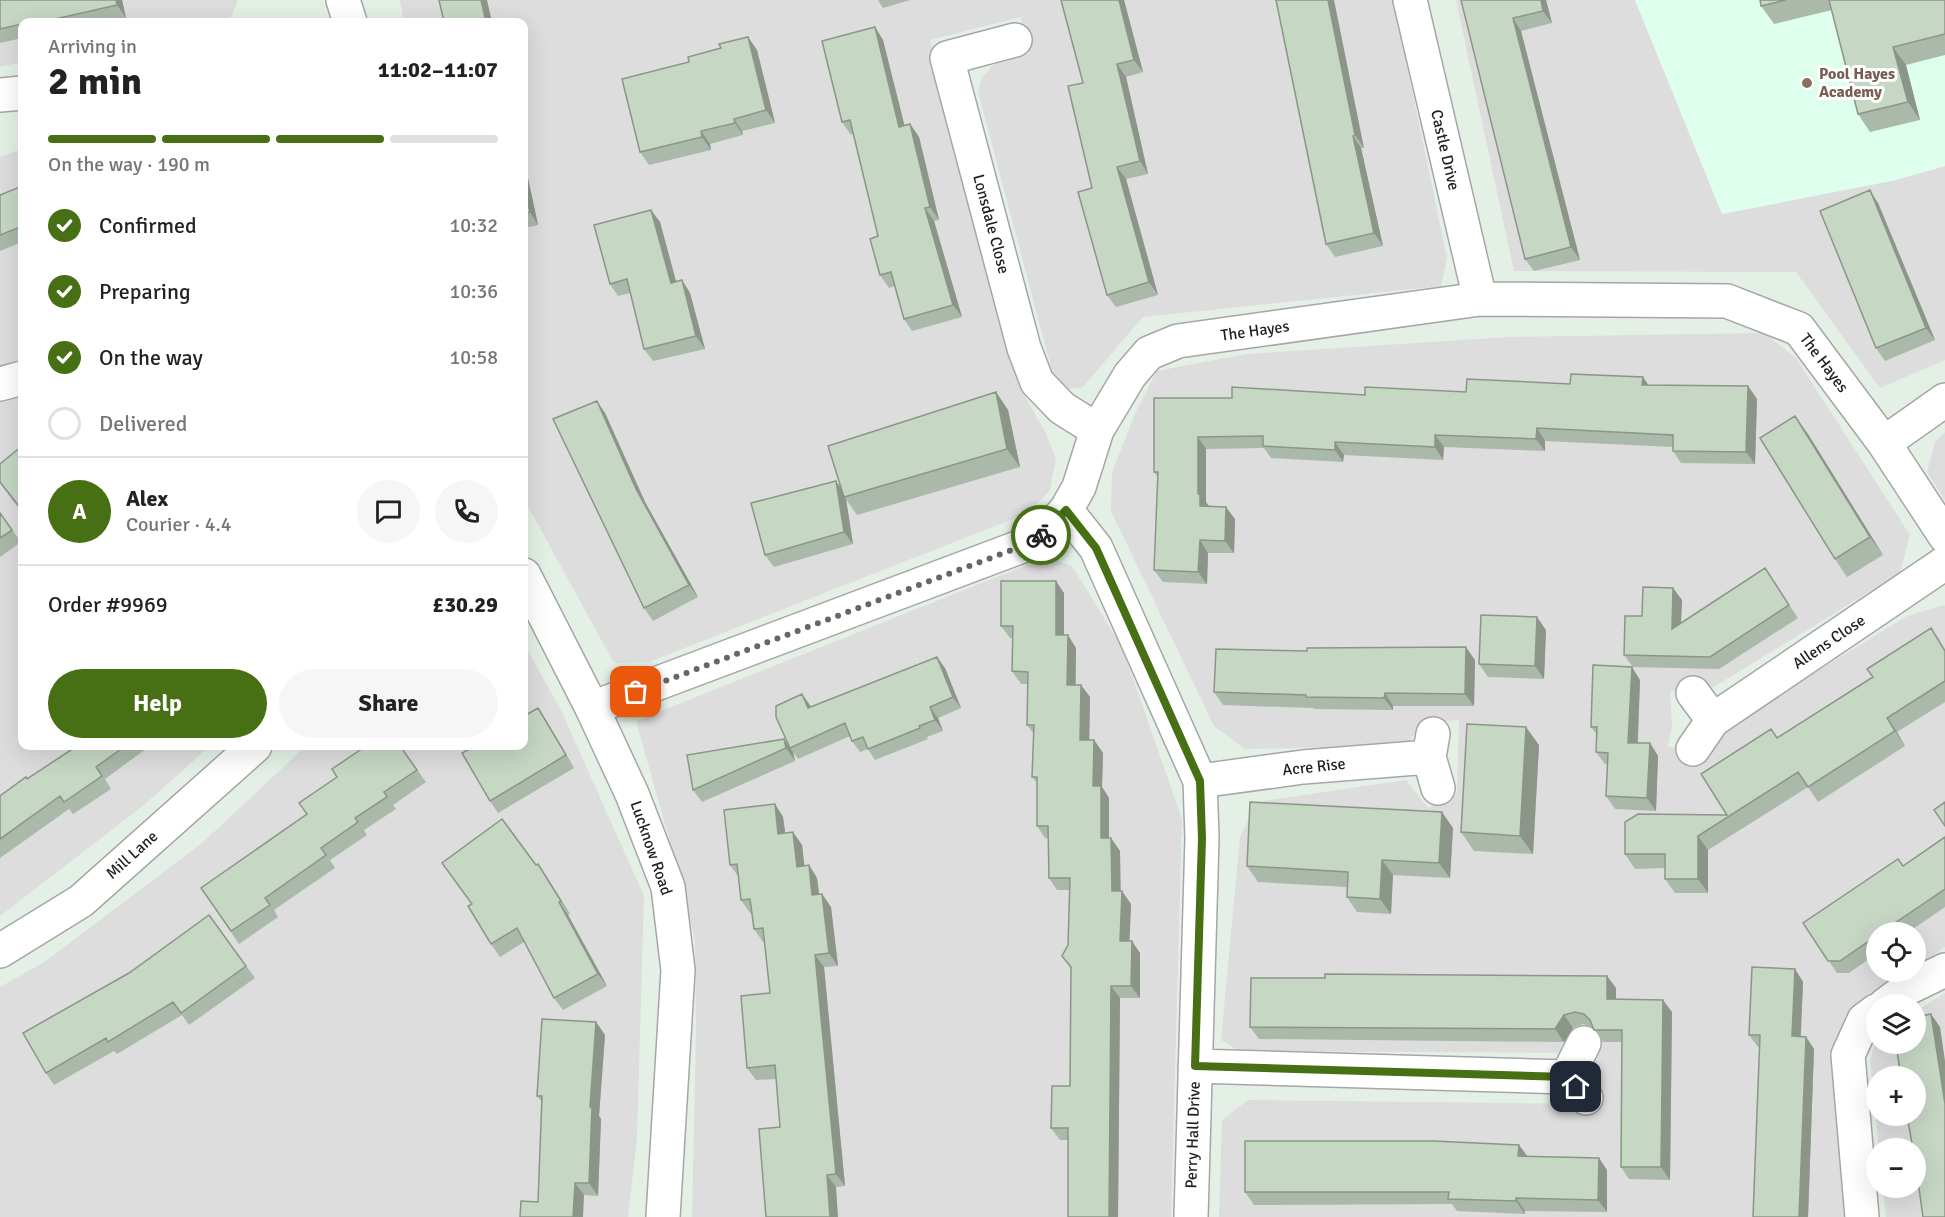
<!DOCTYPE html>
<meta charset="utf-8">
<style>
body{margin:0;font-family:Signika,sans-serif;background:#f6f6f6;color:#222;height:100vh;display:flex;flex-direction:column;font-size:22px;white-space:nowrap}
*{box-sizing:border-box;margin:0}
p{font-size:20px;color:#767676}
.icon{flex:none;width:33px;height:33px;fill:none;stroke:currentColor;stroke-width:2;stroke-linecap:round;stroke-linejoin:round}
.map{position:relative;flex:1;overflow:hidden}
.sheet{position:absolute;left:18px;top:18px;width:510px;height:732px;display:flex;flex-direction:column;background:#fff;border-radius:12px;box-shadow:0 6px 24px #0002}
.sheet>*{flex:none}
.buttons{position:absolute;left:1866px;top:922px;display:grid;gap:12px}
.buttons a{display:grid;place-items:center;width:60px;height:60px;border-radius:50%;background:#fff;box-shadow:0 6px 24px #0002;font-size:30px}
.pin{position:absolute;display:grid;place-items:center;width:51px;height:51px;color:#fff;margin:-26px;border-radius:12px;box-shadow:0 3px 9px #0006}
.courier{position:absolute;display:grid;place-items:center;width:60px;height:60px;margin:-30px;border:4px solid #476f13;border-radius:50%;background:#fff;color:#222;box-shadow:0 2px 8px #0007}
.head em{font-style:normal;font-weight:700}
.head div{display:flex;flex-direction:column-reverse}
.head{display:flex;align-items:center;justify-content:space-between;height:102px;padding:0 30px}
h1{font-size:39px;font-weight:700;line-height:45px}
.bar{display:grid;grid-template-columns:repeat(4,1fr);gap:9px 6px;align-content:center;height:72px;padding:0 30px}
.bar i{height:8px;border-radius:4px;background:#e0e0e0}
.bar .on{background:#476f13}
.bar p{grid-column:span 4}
.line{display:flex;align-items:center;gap:15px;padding:0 30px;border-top:2px solid #e0e0e0}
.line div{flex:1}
.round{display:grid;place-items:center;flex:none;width:63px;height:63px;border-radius:32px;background:#f6f6f6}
ol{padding:0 30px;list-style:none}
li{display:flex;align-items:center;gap:18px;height:66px}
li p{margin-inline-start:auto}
li .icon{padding:6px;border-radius:50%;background:#476f13;color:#fff;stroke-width:4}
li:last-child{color:#767676}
li i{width:33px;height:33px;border:3px solid #e0e0e0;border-radius:50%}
.cta{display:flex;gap:12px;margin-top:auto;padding:12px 30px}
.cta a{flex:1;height:69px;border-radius:36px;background:#476f13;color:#fff;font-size:24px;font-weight:700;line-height:69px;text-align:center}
.cta a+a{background:#f6f6f6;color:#222}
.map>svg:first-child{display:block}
.residential{fill:#dcdddc;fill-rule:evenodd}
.education{fill:#deffed}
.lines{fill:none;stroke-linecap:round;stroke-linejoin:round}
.minor-casing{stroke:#a6a6a6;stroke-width:36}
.tertiary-casing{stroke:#a6a6a6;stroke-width:36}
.minor{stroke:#fff;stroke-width:33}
.tertiary{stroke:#fff;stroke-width:33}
.wall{fill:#aab9a9}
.shaded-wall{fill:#8b9689}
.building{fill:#c6d7c4;stroke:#8b9689;stroke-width:1.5}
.done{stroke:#646864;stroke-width:6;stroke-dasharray:0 10.8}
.route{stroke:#476f13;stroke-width:8}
.education-dot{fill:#8d6e63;stroke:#fff;stroke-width:2}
.labels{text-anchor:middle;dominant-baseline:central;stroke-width:6;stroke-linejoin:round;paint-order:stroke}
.education-label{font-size:16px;font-weight:bold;fill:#785e54;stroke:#fff;text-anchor:start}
.street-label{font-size:16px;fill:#1f1f1f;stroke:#fff}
</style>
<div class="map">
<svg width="1945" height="1217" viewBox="0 0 1945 1217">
<rect width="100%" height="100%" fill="#e4f0e5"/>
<!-- residential -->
<path class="residential" d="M0,0H238L231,17L207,22H22V62L0,67Z
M400,0H1393L1447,258L1441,286L1143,317L1082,388L1061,389L1054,378L978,92L982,78L993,65L1029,54L1021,17L930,40L1025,397L1045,431L1056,459L1050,490L1028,513L649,662L614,663L524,499V22H404Z
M1456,0H1635L1722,214L1896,180L1945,166V360L1880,388L1796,272L1514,271Z
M22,149V746H210L144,805L0,916V157Z
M1764,333L1796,358L1910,535L1900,573L1712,688L1691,684L1670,692L1672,726L1668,746L1699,756L1718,732L1907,616L1944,605L1945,606V947L1916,967V933H1876V972H1909L1838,1059L1844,1217H1219L1222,1120L1248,1100L1597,1104L1595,1053L1239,1051L1221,1040L1240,837L1257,802L1406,780L1428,808L1457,793L1459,720L1421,723L1407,745L1245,749L1214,726L1111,511L1112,472L1137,409L1157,371L1247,354L1509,337Z
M1945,432V500L1927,472L1935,442Z
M1047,557L1072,566L1122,647L1182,819L1171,1217H692L696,1032L695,940L674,856L636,721Z
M524,644L561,710L644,896L637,1138L628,1217H0V987L46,961L202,843L306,746H524Z
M1945,993V1217H1886L1883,1188H1916V1149H1879L1870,1061L1876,1040V1044H1916V1011ZM1876,1077H1916V1116H1876Z"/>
<!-- education -->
<path class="education" d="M1635,0H1945V166L1896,180L1722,214Z"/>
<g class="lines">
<!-- minor casing -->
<g class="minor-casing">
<path id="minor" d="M1410,0L1480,299
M1015,40L947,58L1024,348L1037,382L1062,408L1097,430
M0,95L22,93
M0,384L22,378
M1884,443L1945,400
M1066,510L1096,548L1200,781L1202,838L1191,1217
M1693,693L1713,720L1693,749
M592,708L1025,545L1049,529L1066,510L1079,487L1097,430L1130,375L1149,353L1178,341L1480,299L1727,301L1799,329L1884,443L1945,536
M1713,720L1945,563
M1433,734L1429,757L1438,788
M1200,781L1303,767L1429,757
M0,951L81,901L255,746
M1885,1005L1908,988L1945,970
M1584,1043L1567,1077L1586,1098
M1195,1066L1567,1077
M1862,1217L1848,1055L1864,1020L1876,1011"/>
</g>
<!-- tertiary casing -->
<g class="tertiary-casing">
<path id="tertiary" d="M343,0L350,22
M524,575L592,708L632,794L668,887L678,970L663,1217"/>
</g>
<!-- minor -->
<use href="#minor" class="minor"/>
<!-- tertiary -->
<use href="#tertiary" class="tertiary"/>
</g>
<!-- wall -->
<path class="wall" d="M0,0H122L126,18L104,22H22V38L0,43Z
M878,0H910L883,8Z
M1124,0L1143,72L1126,77L1148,174L1126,179L1158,295L1116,307L1107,295L1092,188L1083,83Z
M1276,0L1364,148H1361L1383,246L1335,257L1326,244Z
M1461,0H1546L1552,23L1521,31L1580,260L1534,271L1525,259Z
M1760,0H1945V55L1906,65L1920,120L1870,132L1858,114L1832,10L1774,24L1761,6Z
M875,27L883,40L904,126L910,124L919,137L939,220L934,221L962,317L912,331L904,319L894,286L889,288L880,275L878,236L853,134L851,135L842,122Z
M757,50L775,123L742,131L743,135L710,144L711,150L649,165L640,152Z
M524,160L538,225L524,228Z
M22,186V242L0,251V195Z
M1878,203L1935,340L1885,361L1876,348Z
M651,210L660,222L676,282L682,280L690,293L705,349L653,361L644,349L630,293L618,296L610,284Z
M1643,377L1648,385L1748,386L1757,399L1755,464L1681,463L1673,451V447L1545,441V451L1444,447L1443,460L1344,455L1343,462L1271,458L1264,448L1206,449V502L1209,507L1235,519L1234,553H1208L1207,584L1163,582L1154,570L1158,477L1154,472L1232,398L1466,392L1570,384Z
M996,392L1008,410L1020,467L857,515L846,499L853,544L774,567L765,555L836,481L842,489Z
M605,413L645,502L698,597L653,621L644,608Z
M1808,434L1883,555L1847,577L1835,559Z
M22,446V513L0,483V464Z
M0,513L21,542L0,557Z
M1765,568L1798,618L1719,669L1633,667L1624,655L1642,616L1673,588L1682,600L1681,623Z
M1064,593V635L1076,648V685H1081L1090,697L1089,740H1094L1103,753L1102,787L1109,798V838L1120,851V891L1131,904L1129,941L1140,953V998H1120L1118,1217H1068V1140H1060L1051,1128L1070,1086L1071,969L1062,956L1068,945L1070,890H1057L1049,878L1048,838H1045L1037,826V783L1032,777L1034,734L1027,725L1028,684H1021L1012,671L1013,638H1010L1001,626Z
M1931,628L1945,650V702L1897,732L1905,746L1818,802L1808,787L1708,850V893H1675L1665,879V868L1635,869L1625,854L1727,815L1777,738L1873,677Z
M1546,630L1544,679L1488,677L1479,664Z
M1475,660L1474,706H1393V710L1315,709L1313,708L1223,705L1214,692Z
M945,668L961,708L938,718L943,731L927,737L928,739L875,760L868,749L860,752L852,741L850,736L798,759L793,752L795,761L702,802L693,790L789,747L810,705V707Z
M1640,680L1638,743H1650L1658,756L1656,811L1615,809L1606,796L1608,764H1605L1596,752L1597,735L1591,727Z
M546,720L574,768L498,813L490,801Z
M1539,745L1533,854L1474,851L1461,832Z
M77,746H150L105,779L111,789L73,814L69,809L0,858V796Z
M400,746L426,782L393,805L396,809L364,830L367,835L330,860L335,868L274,910L278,917L239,944L201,888L307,814L363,748Z
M775,804L783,817L785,833L793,832L802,845L804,866L809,865L817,878L819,895L822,894L831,907L838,966L824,967L845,1186L836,1187L780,1127L776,1079L756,1080L747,1068L770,993L764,942H763L754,929L752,913H750L741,900L738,876L730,865Z
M1453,828L1450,878L1393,875L1391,914L1357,912L1347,897V887L1258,882L1247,866Z
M1945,837V907L1907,933H1876V954L1849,973H1837L1803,923L1903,866Z
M536,865L546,876L570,914L568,915L607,986L563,1010L554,998L524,942L500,957L491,944L472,904Z
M209,915L255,978L189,1025L182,1015L117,1054L114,1051L54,1085L46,1073L129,973Z
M1795,969L1803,982L1801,1037H1806L1814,1049L1808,1217H1753L1760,1047H1758L1749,1035Z
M1607,976L1616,988V999L1672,1012L1670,1180L1629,1179L1621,1167L1622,1042H1603L1593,1027L1583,1024L1573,1028L1564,1042L1259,1039L1250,1027L1325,978Z
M596,1022L605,1035L599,1116L601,1119L598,1196L584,1195L538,1202L542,1102L537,1096Z
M1527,1156L1607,1170V1212L1525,1211V1214L1457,1211L1452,1204L1254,1205L1245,1192Z"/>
<!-- shaded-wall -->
<path class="shaded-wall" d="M116,0H122L126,18L117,5Z
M481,0H487L492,22H486Z
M1119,0H1124L1143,72L1134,60Z
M1328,0H1334L1364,148L1355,135Z
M1541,0H1546L1552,23L1543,11Z
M1513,18L1521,31L1580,260L1571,247Z
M875,27L883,40L908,139L899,127Z
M748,37L757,50L775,123L766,110Z
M1893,47L1906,65L1920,120L1908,102Z
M1117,64L1126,77L1148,174L1140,161Z
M734,119L742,131L743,135L735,123Z
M910,124L919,137L939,220L930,207Z
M701,131L710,144L711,150L702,137Z
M1353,136L1361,148L1383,246L1374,233Z
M524,160L538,225L530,212L524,186Z
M1117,167L1126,179L1158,295L1149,282Z
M1870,190L1878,203L1935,340L1926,328Z
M925,208L934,221L962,317L953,305Z
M651,210L660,222L680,296L671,283Z
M682,280L690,293L705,349L696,336Z
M1643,377L1651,389L1642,385Z
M1748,386L1757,399L1755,464L1746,452Z
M996,392L1008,410L1020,467L1007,449Z
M597,401L605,413L645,502L698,597L689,585L636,489Z
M1795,416L1808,434L1883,555L1870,537Z
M1537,428L1545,441V451L1536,439Z
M1435,435L1444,447L1443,460L1435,447Z
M1198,437L1206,449V502L1209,506L1208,519L1200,506L1198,494Z
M1335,442L1344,455L1343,462L1335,450Z
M836,481L845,494L844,497L846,499L853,544L844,532Z
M1226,507L1235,519L1234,553L1225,541Z
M1200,540L1208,553L1207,584L1198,572Z
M1056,581L1064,593V648L1056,635Z
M1673,588L1682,600L1680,642L1672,629Z
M1537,617L1546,630L1544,679L1535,666Z
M1068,635L1076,648L1075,697L1067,685Z
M1466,647L1475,660L1474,706L1465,694Z
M937,657L945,668L961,708L953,697Z
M1632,667L1640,680L1637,755L1628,743Z
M1081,685L1090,697L1089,752L1080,740Z
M1385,693L1393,706V710L1384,698Z
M802,694L810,705L816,719L808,708Z
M930,707L938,718L943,731L935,720Z
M538,708L546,720L574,768L566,755Z
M1887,718L1897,732L1905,746L1895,731Z
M1526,727L1539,745L1533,854L1520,836Z
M784,739L793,752L795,761L786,748Z
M1094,740L1103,753L1102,787L1109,798V851L1101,838L1093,786Z
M1650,743L1658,756L1656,811L1647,798Z
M775,804L783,817L787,846L778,834Z
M1442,812L1453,828L1450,878L1439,863Z
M793,832L802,845L806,879L797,867Z
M1698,836L1708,850V893L1698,879Z
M1111,838L1120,851L1121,903L1112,891Z
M1382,860L1393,875L1391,914L1380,899Z
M538,864L546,876L570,914L561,901Z
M809,865L817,878L821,908L812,895Z
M1122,891L1131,904L1129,953L1120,941Z
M822,894L831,907L838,966L829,953Z
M559,902L568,915L607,986L598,974Z
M1132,941L1140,953V998L1131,986Z
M815,955L824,967L845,1186L836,1174Z
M1795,969L1803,982L1800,1049L1792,1036Z
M1607,976L1616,988V1012L1607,999Z
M1111,986L1120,998L1118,1217H1109Z
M1663,1000L1672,1012L1670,1180L1661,1167Z
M1931,1014L1940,1027L1945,1061V1104Z
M1564,1015L1573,1028L1564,1042L1555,1029Z
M596,1022L605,1035L599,1116L601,1119L598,1196L589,1183L590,1107Z
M1806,1037L1814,1049L1808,1217H1799Z
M1519,1145L1528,1157L1518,1156Z
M1599,1158L1607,1170V1212L1598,1200Z
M827,1175L836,1187L838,1217H830Z
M575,1183L584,1195L583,1217H573Z
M1516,1198L1525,1211V1214L1516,1201Z"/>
<!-- building -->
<path class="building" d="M0,0H116L117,5L42,22V20L29,22H22V24L0,29Z
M439,0H481L486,22H444Z
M1061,0H1119L1134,60L1117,64L1140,161L1117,167L1149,282L1107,295L1078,192L1092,188L1068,86L1083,83Z
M1276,0H1328L1355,135L1353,136L1374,233L1326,244Z
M1461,0H1541L1543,11L1513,18L1571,247L1525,259Z
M1760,0H1786L1761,6Z
M1829,0H1945V34L1893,47L1908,102L1858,114Z
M875,27L899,127L910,124L930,207L925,208L953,305L904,319L891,272L880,275L870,239L878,236L850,120L842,122L822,41Z
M748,37L766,110L734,119L735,123L701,131L702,137L640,152L622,79L689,62L688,57L721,48L719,44Z
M22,186V232L20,227L0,235V195Z
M524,186L530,212L524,214Z
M1870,190L1926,328L1876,348L1820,211Z
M651,210L671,283L682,280L696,336L644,349L627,279L610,284L594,225Z
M1571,374L1643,377L1642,385L1748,386L1746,452L1673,451V435L1537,428L1536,439L1435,435V447L1335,442V450L1263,446V436L1198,437V494H1200V506L1226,507L1225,541L1200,540L1198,572L1154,570L1158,472H1154V398H1232V387L1365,395V387L1466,392L1467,379L1570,384Z
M996,392L1007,449L844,497L828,446Z
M597,401L636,489L689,585L644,608L553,419Z
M1795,416L1870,537L1835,559L1760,438Z
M22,446V502L18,505L0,482V464Z
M836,481L844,532L765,555L751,503Z
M0,513L12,530L0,538Z
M1765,568L1789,605L1710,657L1624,655L1625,616H1642L1643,587L1673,588L1672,629Z
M1001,581H1056V635H1068L1067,685H1081L1080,740H1094L1093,786H1101V838H1111L1112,891H1122L1120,941H1132L1131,986H1111L1109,1217H1068V1128H1051L1052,1086H1070L1071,967L1062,956L1068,945L1070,878H1049L1048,826H1037V777H1032L1034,725H1027L1028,672L1012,671L1013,626H1001Z
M1481,615L1537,617L1535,666L1479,664Z
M1931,628L1945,651V681L1887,718L1895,731L1808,787L1798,772L1698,836V879H1665V854H1625V822L1638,814L1727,815L1701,774L1771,729L1777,738L1873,677L1867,669Z
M1466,647L1465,694L1385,693L1384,698L1306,697V695L1214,692L1216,649L1307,651V648Z
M937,657L953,697L930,707L935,720L919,726L920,728L868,749L863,737L852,741L845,723L790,748L776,717V706L802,694L808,708Z
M1593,665L1632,667L1628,743H1650L1647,798L1606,796L1608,753L1596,752L1597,727H1591Z
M538,708L566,755L490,801L462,753L475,746H524V716Z
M1467,724L1526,727L1520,836L1461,832Z
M784,739L786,748L693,790L687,755Z
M77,746H125L96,767L102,776L64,802L60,796L0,839V796L26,777L27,779Z
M361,746H400L417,770L384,792L387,797L355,818L358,822L321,848L326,855L265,898L270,905L231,931L201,888L307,814L299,803L337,777L332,769L363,748Z
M1250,802L1442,812L1439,863L1382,860L1380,899L1347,897L1348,872L1247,866Z
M1945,802V826L1934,810Z
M775,804L778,834L793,832L797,867L809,865L812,895L822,894L829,953L815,955L836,1174L827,1175L830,1217H766L759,1129L780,1127L775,1065L747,1068L741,996L770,993L763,928L754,929L750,899L741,900L737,864L730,865L724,810Z
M502,819L536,865L538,864L561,901L559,902L598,974L554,998L517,928L491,944L468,906L472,904L442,863Z
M1945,837V889L1880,933H1876V936L1840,961H1828L1803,923L1898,859L1903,866Z
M209,915L246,966L181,1013L173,1002L108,1042L106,1038L46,1073L23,1033L129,973Z
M1752,967L1795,969L1792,1036L1806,1037L1799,1217H1753L1760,1035H1749Z
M1325,974L1607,976V999L1663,1000L1661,1167H1621L1622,1030H1594L1590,1020L1584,1014L1575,1012L1564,1015L1555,1029L1250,1027L1251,978H1325Z
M1931,1014L1945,1104V1217H1923L1916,1167V1149H1913L1907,1116H1916V1077H1901L1896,1044H1916V1017Z
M542,1019L596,1022L590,1107H592L589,1183H575L573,1217H520L521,1201L538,1202L542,1096H537Z
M1245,1141H1433L1519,1145L1518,1156L1599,1158L1598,1200L1516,1198V1201L1448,1199L1449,1192H1245Z"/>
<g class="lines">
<!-- done -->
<path class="done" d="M636,692L1025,545L1041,535"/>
<!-- route -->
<path class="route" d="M1041,535L1049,529L1066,510L1096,548L1200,781L1202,838L1195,1066L1567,1077L1576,1087"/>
</g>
<!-- markers -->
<circle class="education-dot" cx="1807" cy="83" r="6"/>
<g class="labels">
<!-- education labels -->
<g class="education-label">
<text x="1819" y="74">Pool Hayes<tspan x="1819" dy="18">Academy</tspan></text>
</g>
<!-- street labels -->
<g class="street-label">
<text transform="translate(1445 150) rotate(77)">Castle Drive</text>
<text transform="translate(991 224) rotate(75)">Lonsdale Close</text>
<text transform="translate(1255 331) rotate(-8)">The Hayes</text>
<text transform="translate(1824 363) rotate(53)">The Hayes</text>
<text transform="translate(1829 642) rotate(-34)">Allens Close</text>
<text transform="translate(1314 767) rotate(-6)">Acre Rise</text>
<text transform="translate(651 848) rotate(71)">Lucknow Road</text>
<text transform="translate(132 855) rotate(-42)">Mill Lane</text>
<text transform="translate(1193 1135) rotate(-88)">Perry Hall Drive</text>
</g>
</g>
</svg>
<div class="buttons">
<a><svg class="icon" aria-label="locate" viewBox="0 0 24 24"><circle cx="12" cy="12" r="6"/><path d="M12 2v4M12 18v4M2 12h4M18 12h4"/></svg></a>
<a><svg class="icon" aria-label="layers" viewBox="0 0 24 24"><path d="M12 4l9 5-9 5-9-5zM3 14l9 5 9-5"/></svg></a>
<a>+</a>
<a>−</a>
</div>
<div class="pin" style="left:636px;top:692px;background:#ea580c"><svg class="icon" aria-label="bag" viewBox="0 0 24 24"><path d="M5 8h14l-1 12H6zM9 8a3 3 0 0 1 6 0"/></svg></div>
<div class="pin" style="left:1576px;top:1087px;background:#1f2937"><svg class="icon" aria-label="home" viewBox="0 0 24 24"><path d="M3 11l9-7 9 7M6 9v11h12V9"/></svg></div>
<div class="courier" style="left:1041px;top:535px"><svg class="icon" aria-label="bike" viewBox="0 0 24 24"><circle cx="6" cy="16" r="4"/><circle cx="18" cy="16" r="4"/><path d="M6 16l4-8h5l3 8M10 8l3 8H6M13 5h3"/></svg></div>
<section class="sheet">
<div class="head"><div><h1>2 min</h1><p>Arriving in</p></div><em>11:02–11:07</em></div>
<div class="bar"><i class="on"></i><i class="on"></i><i class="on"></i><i></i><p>On the way · 190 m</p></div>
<ol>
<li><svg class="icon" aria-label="check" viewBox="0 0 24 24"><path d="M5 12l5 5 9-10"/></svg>Confirmed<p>10:32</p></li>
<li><svg class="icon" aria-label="check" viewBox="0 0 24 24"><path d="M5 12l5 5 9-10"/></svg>Preparing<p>10:36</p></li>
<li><svg class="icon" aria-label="check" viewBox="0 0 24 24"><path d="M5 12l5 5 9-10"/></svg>On the way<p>10:58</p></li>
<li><i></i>Delivered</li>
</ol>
<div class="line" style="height:108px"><b class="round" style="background:#476f13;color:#fff">A</b><div><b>Alex</b><p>Courier · 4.4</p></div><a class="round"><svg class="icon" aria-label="chat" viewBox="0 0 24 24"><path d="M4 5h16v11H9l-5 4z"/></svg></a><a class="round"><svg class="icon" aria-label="phone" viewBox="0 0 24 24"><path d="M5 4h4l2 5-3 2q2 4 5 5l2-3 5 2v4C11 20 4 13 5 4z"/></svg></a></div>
<div class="line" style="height:78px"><div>Order #9969</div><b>£30.29</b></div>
<div class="cta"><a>Help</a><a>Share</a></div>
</section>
</div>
